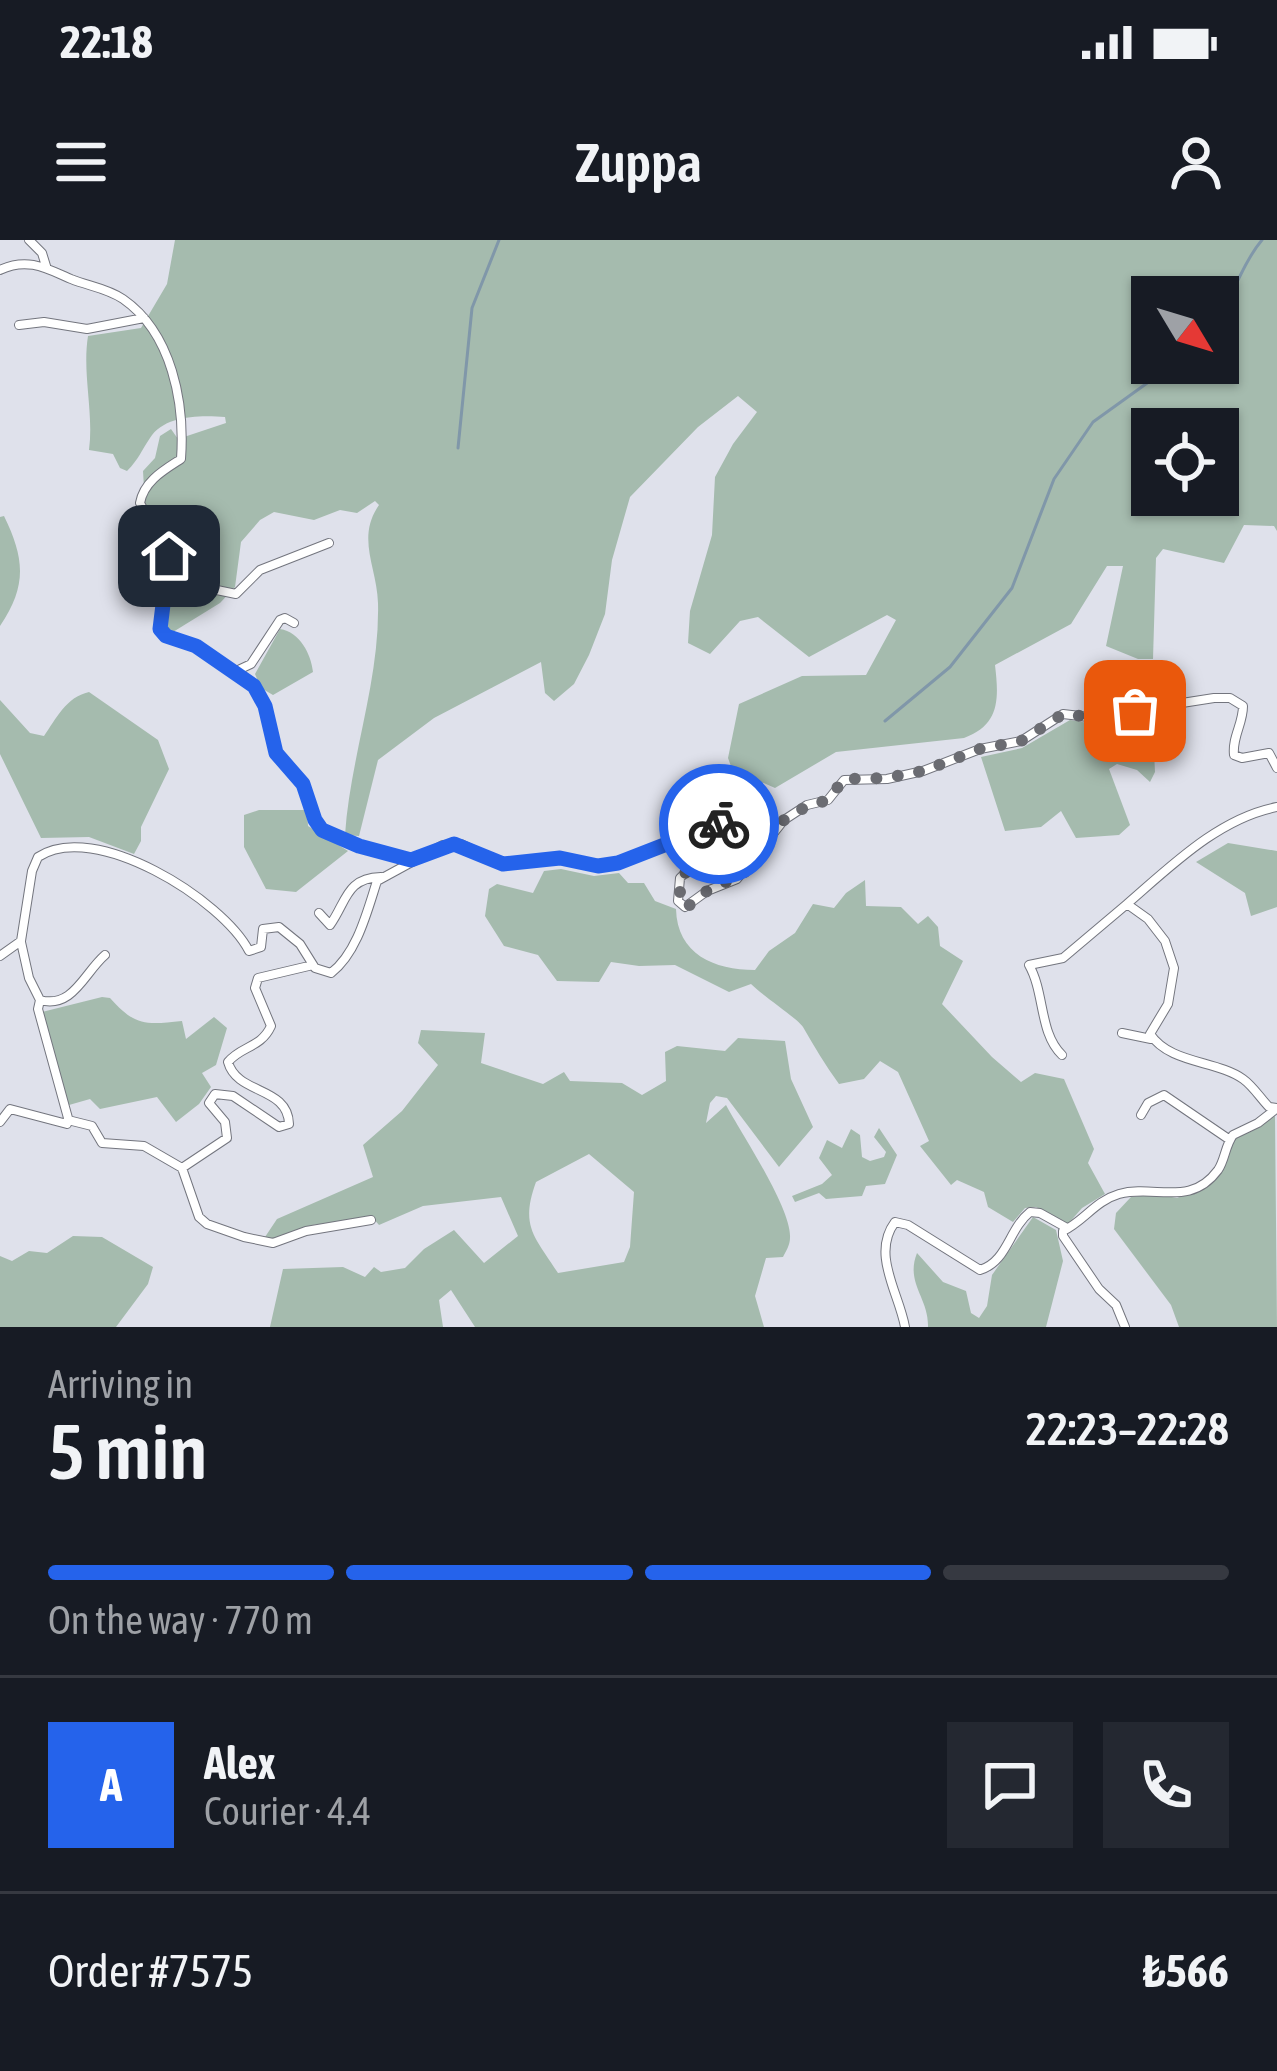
<!DOCTYPE html>
<meta charset="utf-8">
<style>
body{margin:0;font-family:"Asap Condensed",sans-serif;background:#242831;color:#f1f3f6;height:100vh;display:flex;flex-direction:column;font-size:45px;white-space:nowrap}
*{box-sizing:border-box;margin:0}
p{font-size:39px;color:#9ea1a6}
.icon{flex:none;width:66px;height:66px;fill:none;stroke:currentColor;stroke-width:2;stroke-linecap:round;stroke-linejoin:round}
.map{position:relative;height:1087px;overflow:hidden}
.panel{display:flex;flex-direction:column;background:#171b24;flex:1}
.panel>*{flex:none}
.needle{width:78px;rotate:128deg}
.tools{position:absolute;left:1131px;top:36px;display:grid;gap:24px}
.tools a{display:grid;place-items:center;width:108px;height:108px;border-radius:0px;background:#171b24;box-shadow:0 3px 9px #0004;font-size:60px}
.pin{position:absolute;display:grid;place-items:center;width:102px;height:102px;color:#fff;margin:-51px;border-radius:24px;box-shadow:0 6px 18px #0006}
.courier{position:absolute;display:grid;place-items:center;width:120px;height:120px;margin:-60px;border:9px solid #2563eb;border-radius:50%;background:#fff;color:#222;box-shadow:0 3px 15px #0007}
.overview em{font-style:normal;font-weight:600}
.overview div{display:flex;flex-direction:column-reverse}
.overview{display:flex;align-items:center;justify-content:space-between;height:204px;padding:0 48px}
h1{font-size:78px;font-weight:600;line-height:90px}
.bar{display:grid;grid-template-columns:repeat(4,1fr);gap:18px 12px;align-content:center;height:144px;padding:0 48px}
.bar i{height:15px;border-radius:9px;background:#363941}
.bar .selected{background:#2563eb}
.bar p{grid-column:span 4}
.line{display:flex;align-items:center;gap:30px;padding:0 48px;border-top:3px solid #363941}
.line div{flex:1}
.round{display:grid;place-items:center;flex:none;width:126px;height:126px;border-radius:0px;background:#242831}
.status{display:flex;justify-content:space-between;align-items:center;height:84px;padding:0 60px;background:#171b24;direction:ltr}
.status svg{height:33px;fill:currentColor}
header{display:flex;justify-content:space-between;align-items:center;height:156px;padding:0 48px;background:#171b24;font-size:54px;font-weight:600}
.map>svg:first-child{display:block}
.green{fill:#a5bbae;fill-rule:evenodd}
.lines{fill:none;stroke-linecap:round;stroke-linejoin:round}
.stream{stroke:#8097a9;stroke-width:3}
.street-casing{stroke:#73757e;stroke-width:10}
.street{stroke:#fff;stroke-width:8}
.done{stroke:#6b6c72;stroke-width:12;stroke-dasharray:0 21.6}
.route{stroke:#2563eb;stroke-width:15}
</style>
<div class="status"><b>22:18</b><svg viewBox="0 0 49 12"><path d="M0 12V9h3v3zM5 12V6h3v6zM10 12V3h3v9zM15 12V0h3v12zM26 1h20v11H26zM47 4h2v5h-2z"/></svg></div>
<header><svg class="icon" aria-label="menu" viewBox="0 0 24 24"><path d="M4 6h16M4 12h16M4 18h16"/></svg>Zuppa<svg class="icon" aria-label="person" viewBox="0 0 24 24"><circle cx="12" cy="8" r="4"/><path d="M4 21q1-7 8-7t8 7"/></svg></header>
<div class="map">
<svg width="1277" height="1087" viewBox="0 0 1277 1087">
<rect width="100%" height="100%" fill="#dfe1eb"/>
<!-- green -->
<path class="green" d="M175,0H1277V291L1274,286L1244,285L1224,323L1163,309L1156,318L1153,419H1138L1106,406L1123,326H1107L1071,384L995,425C999,459 1000,485 964,498L836,512L775,548L732,529L728,518L739,464L802,436L866,435L896,380L887,375L809,417L758,377L740,381L710,414L688,403L690,371L712,295L715,237L733,204L757,172L738,156L698,187L630,257L612,320L605,374L589,415L574,444L554,461L545,453L541,422L434,478L378,520L359,596L345,595C350,518 380,441 378,363C377,327 356,298 379,265L375,261L357,273L340,270L314,280L274,272L260,280L241,302L235,347L220,363L173,392L166,390L175,316L145,265L143,231L155,218L160,196L171,189L178,199L226,183L225,177C201,175 164,175 150,198C141,211 139,219 127,231L120,228L113,214L89,210C94,172 82,134 88,96L141,88L167,44ZM1152,57H1218V123H1152ZM1152,189H1218V255H1152Z
M4,276C25,319 27,346 0,386V277Z
M280,389C300,392 311,414 313,432L273,455L261,448L255,434Z
M89,452L158,500L169,529L141,587V601L134,614L89,597L41,598L0,514V460L30,493L44,496C56,479 66,457 89,452Z
M1135,478L1142,493L1153,491L1155,532L1150,542L1137,530L1117,524L1109,529L1130,585L1119,595L1076,598L1061,571L1041,587L1005,591L981,517L1022,508L1070,480L1119,488Z
M259,570H307L308,586L348,611L296,652L266,649L244,607V575Z
M1228,603L1277,611V667L1251,676L1245,653L1196,622Z
M561,629L594,636L619,633L628,643H644L655,661L676,669C677,714 714,730 755,730L769,711L795,693L813,664L834,668L846,653L865,640L866,666L901,667L918,684L928,676L938,687L940,706L963,721L942,764L992,817L1021,842L1035,833L1064,839L1094,909L1088,923L1105,954L1082,968L1068,984L1036,967L1025,968L1013,982L988,967L984,952L957,940L951,945L920,906L929,901L898,832L880,821L864,839L839,844C825,825 814,806 803,787C798,779 762,755 751,744L729,752L675,725L639,726L611,722L599,742L557,741L538,715L504,706L485,676L489,649L497,644L533,653L544,631Z
M102,757L110,758C135,786 145,785 182,781L186,799L214,777L227,788L216,825L202,833L211,847L199,864L176,882L157,857L100,869L90,859L69,865L42,772Z
M421,790L485,793L481,823L543,844L564,832L570,841L622,843L642,855L666,841L665,812L677,806L725,811L738,798L785,801L791,839L813,887L779,927L727,858L716,856L710,863L706,883L726,865C741,893 792,969 790,998C790,1005 786,1011 783,1017L766,1018L755,1056L764,1087H475L451,1050L439,1060L443,1087H270L283,1029L343,1027L365,1037L374,1027L381,1032L405,1028L424,1009L454,990L484,1023L518,996L501,957L423,966L379,985L372,977L313,985L273,1000L265,997L277,979L373,937L363,905L402,871L438,825L418,803ZM589,914L634,952L630,1007L624,1022L558,1033C534,996 520,986 536,942Z
M1275,876L1277,1087H1179L1171,1065L1114,989L1116,973L1131,957L1156,954L1177,958L1197,949L1219,932L1231,901Z
M879,888L897,915L885,944L866,946L862,956L826,959L819,953L795,962L792,956L822,944L832,935L819,918L827,900L842,908L851,889L860,895L862,917L870,921L884,917L886,912L874,897Z
M1033,977L1056,990L1063,1021L1046,1087H928C929,1058 905,1043 917,1013L943,1042L966,1051L971,1073L979,1078L987,1066L992,1035Z
M73,996L102,997L153,1027L148,1044L116,1087H0V1016L12,1021L29,1011L47,1013Z"/>
<g class="lines">
<!-- stream -->
<path class="stream" d="M1218,72C1238,49 1242,23 1262,0
M458,208L472,68L499,0
M885,481L950,427L1012,348L1054,239L1093,182L1175,123"/>
<!-- street casing -->
<g class="street-casing">
<path id="street" d="M29,0L42,13L46,26
M0,30C27,17 46,28 71,39C88,46 107,48 123,59C172,93 185,163 181,219C164,230 144,241 140,263L168,316L159,389L166,396L196,406L253,446L265,466L276,513L303,544L315,580L323,590L359,606L410,620
M19,85L44,82L87,89L144,78
M159,294L176,295L212,349L236,354L260,330L329,303
M236,431L251,424L280,380L285,378L294,383
M1277,567C1219,578 1171,626 1127,664L1148,679L1165,701L1174,728L1168,764L1150,794C1170,824 1216,820 1243,839C1253,846 1261,859 1269,867L1277,868
M319,673L330,685C347,661 346,638 381,637
M0,716L21,701L32,631L38,617C94,579 223,660 249,711L261,707L263,689L279,687L300,704L315,728L331,733C357,713 367,672 377,641L443,605L461,604L503,624L560,618L599,626L649,612L695,593L711,582L720,584L722,597L680,638L678,661L685,667L707,651L737,639L784,580L807,565L828,560L844,540L887,539L923,531L980,509L1021,501L1063,474L1114,480L1148,463H1182L1214,458H1230L1243,466C1243,484 1232,497 1234,515L1242,518L1269,513L1277,528
M313,725L258,738L255,748L271,786C261,808 241,806 228,822C237,855 288,846 289,884L279,887L233,856L215,854L209,863L225,882L227,898L182,928L199,977L207,984L244,997L273,1003L306,991L371,980
M40,760C73,769 84,733 105,715
M1122,793L1151,799
M1062,815C1039,793 1045,753 1029,725L1063,718L1127,664
M1141,875L1148,863L1164,855L1230,900
M68,880L92,886L102,903L144,906L182,928
M0,882L10,869L67,884L68,878L38,769L40,760L29,738L21,702
M905,1087C899,1053 871,1014 895,982L908,985L980,1030C1008,1021 1008,990 1030,972L1040,973L1067,988
M1125,1087L1116,1065L1099,1049L1063,996V991C1084,981 1095,961 1119,954C1155,944 1190,968 1218,930C1225,920 1225,906 1233,895L1258,883L1276,869"/>
</g>
<!-- street -->
<use href="#street" class="street"/>
</g>
<g class="lines">
<!-- done -->
<path class="done" d="M719,584L722,598L680,638V664L690,665L707,651L743,634L784,580L807,566L828,560L844,539L886,538L923,531L980,509L1021,501L1063,474L1114,480L1135,471"/>
<!-- route -->
<path class="route" d="M169,316L160,389L166,396L196,406L254,446L265,466L276,513L303,544L315,580L322,590L359,606L411,620L454,604L503,624L560,618L598,626L618,623L695,593L711,582L719,584"/>
</g>
</svg>
<div class="tools">
<a><svg class="needle" viewBox="-14 -14 28 28"><path d="M0-13l5 13h-10z" fill="#e53935"/><path d="M0 13l5-13h-10z" fill="#9ea1a6"/></svg></a>
<a><svg class="icon" aria-label="locate" viewBox="0 0 24 24"><circle cx="12" cy="12" r="6"/><path d="M12 2v4M12 18v4M2 12h4M18 12h4"/></svg></a>
</div>
<div class="pin" style="left:1135px;top:471px;background:#ea580c"><svg class="icon" aria-label="bag" viewBox="0 0 24 24"><path d="M5 8h14l-1 12H6zM9 8a3 3 0 0 1 6 0"/></svg></div>
<div class="pin" style="left:169px;top:316px;background:#1f2937"><svg class="icon" aria-label="home" viewBox="0 0 24 24"><path d="M3 11l9-7 9 7M6 9v11h12V9"/></svg></div>
<div class="courier" style="left:719px;top:584px"><svg class="icon" aria-label="bike" viewBox="0 0 24 24"><circle cx="6" cy="16" r="4"/><circle cx="18" cy="16" r="4"/><path d="M6 16l4-8h5l3 8M10 8l3 8H6M13 5h3"/></svg></div>
</div>
<section class="panel">
<div class="overview"><div><h1>5 min</h1><p>Arriving in</p></div><em>22:23–22:28</em></div>
<div class="bar"><i class="selected"></i><i class="selected"></i><i class="selected"></i><i></i><p>On the way · 770 m</p></div>
<div class="line" style="height:216px"><b class="round" style="background:#2563eb;color:#fff">A</b><div><b>Alex</b><p>Courier · 4.4</p></div><a class="round"><svg class="icon" aria-label="chat" viewBox="0 0 24 24"><path d="M4 5h16v11H9l-5 4z"/></svg></a><a class="round"><svg class="icon" aria-label="phone" viewBox="0 0 24 24"><path d="M5 4h4l2 5-3 2q2 4 5 5l2-3 5 2v4C11 20 4 13 5 4z"/></svg></a></div>
<div class="line" style="height:156px"><div>Order #7575</div><b>₺566</b></div>
</section>
